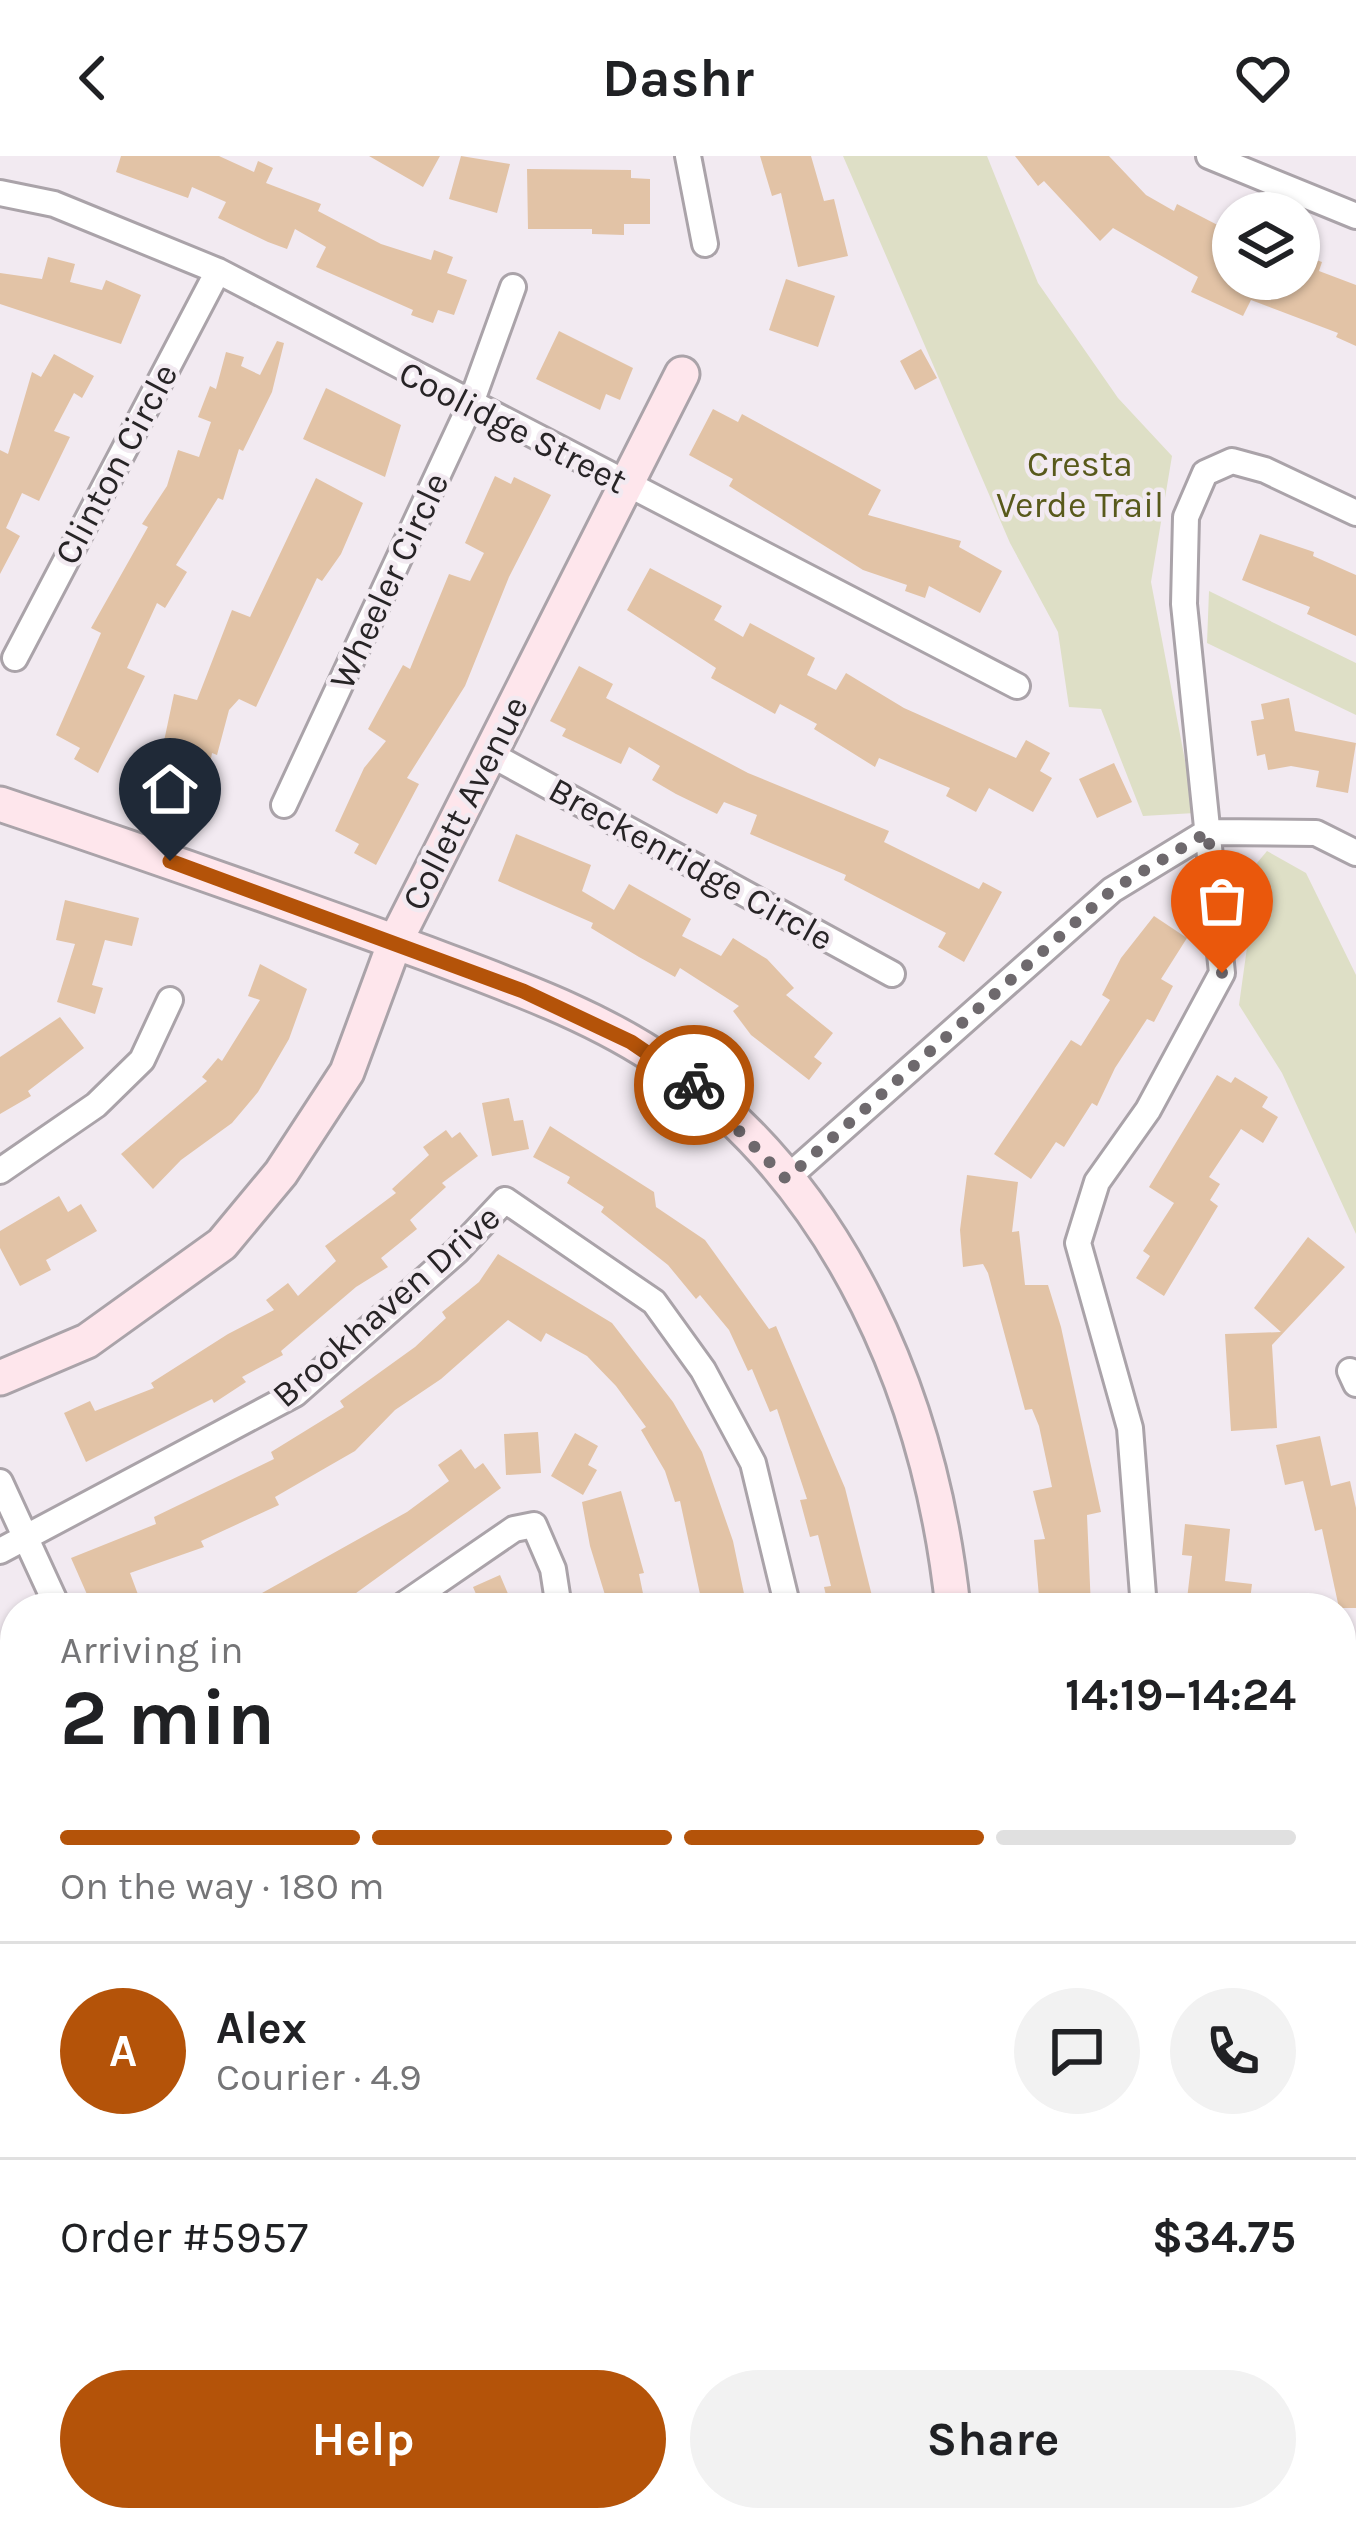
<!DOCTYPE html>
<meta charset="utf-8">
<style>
body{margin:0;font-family:Karla,sans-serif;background:#f2f2f2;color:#202124;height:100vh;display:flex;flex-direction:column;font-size:45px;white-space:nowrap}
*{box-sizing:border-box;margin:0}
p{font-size:39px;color:#757577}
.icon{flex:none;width:66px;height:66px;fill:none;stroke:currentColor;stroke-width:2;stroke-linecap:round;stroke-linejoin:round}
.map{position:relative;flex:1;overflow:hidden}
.drawer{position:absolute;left:0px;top:1437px;width:1356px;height:939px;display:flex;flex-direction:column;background:#fff;border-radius:48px 48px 0 0;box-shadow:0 3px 9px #0004}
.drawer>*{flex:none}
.fabs{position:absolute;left:1212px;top:36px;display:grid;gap:24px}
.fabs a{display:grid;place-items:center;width:108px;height:108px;border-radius:50%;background:#fff;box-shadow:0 3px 9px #0004;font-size:60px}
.pin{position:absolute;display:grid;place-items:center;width:102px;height:102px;color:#fff;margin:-123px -51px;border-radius:50% 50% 50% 0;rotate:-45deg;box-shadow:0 0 12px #0007}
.pin .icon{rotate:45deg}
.courier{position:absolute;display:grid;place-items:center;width:120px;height:120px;margin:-60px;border:9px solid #b45309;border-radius:50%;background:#fff;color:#222;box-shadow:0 3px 15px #0007}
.overview em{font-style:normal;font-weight:700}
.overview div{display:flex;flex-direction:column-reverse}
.overview{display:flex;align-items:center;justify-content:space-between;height:204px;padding:0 60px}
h1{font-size:78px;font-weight:700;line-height:90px}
.bar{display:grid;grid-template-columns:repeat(4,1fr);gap:18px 12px;align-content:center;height:144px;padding:0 60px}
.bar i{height:15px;border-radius:9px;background:#e0e0e0}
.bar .current{background:#b45309}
.bar p{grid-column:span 4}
.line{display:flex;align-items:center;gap:30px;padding:0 60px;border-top:3px solid #e0e0e0}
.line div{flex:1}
.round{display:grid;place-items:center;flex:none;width:126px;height:126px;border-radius:63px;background:#f2f2f2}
.button{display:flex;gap:24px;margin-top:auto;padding:24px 60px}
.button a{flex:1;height:138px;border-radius:72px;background:#b45309;color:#fff;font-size:48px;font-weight:700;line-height:138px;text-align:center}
.button a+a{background:#f2f2f2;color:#202124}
header{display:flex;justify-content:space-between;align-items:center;height:156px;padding:0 60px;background:#fff;font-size:54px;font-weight:700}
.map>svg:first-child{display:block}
.green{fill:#dedfc6}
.building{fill:#e2c3a6}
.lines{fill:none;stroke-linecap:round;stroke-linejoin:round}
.street-casing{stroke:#aaa3a9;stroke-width:30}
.secondary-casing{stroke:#aaa3a9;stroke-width:39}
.street{stroke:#fff;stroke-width:24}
.secondary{stroke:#fee6ec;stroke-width:33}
.done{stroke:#6e696d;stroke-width:12;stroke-dasharray:0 21.6}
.route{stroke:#b45309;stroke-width:15}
.labels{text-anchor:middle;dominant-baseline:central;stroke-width:9;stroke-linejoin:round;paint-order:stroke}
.street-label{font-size:36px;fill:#272426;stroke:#f2eaf1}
.park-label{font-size:36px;fill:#58591b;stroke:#f2eaf1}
</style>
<header><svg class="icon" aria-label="back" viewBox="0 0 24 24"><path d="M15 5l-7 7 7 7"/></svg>Dashr<svg class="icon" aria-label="heart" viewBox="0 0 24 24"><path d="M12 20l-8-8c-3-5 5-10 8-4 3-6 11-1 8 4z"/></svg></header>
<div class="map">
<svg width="1356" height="2375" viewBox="0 0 1356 2375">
<rect width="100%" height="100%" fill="#f2eaf1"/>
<!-- green -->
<path class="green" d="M843,0H987L1038,127L1118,242L1172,300L1151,426L1195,657L1143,660L1101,553L1069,551L1058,476L1010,387Z
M1209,435L1356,507V559L1207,487Z
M1267,695L1306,717L1356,819V1078L1282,917L1239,849L1250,770L1247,719Z"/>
<!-- building -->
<path class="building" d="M121,0H219L254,16L258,5L273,12L266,27L321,48L318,55L381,88L431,104L434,94L453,101L447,117L467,124L454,159L438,154L433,167L411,159L413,154L316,111L326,91L295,73L287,93L268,86L218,62L226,46L192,31L188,42L116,16Z
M369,0H440L423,31Z
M461,0L510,8L497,57L449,43Z
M760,0H811L824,45L834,43L848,100L798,111L781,37L772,40Z
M1015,0H1109L1146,39L1174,55L1177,48L1233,77V123H1299V98L1322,106L1319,115L1356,129V190L1336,181L1338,177L1251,144L1243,160L1191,136L1198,121L1113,72L1100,85L1044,25L1038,30Z
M527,13L631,14V22L650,23V68H624V79L592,78V73H528Z
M48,101L75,108L70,126L102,134L106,124L141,139L121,188L0,148V117L42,123Z
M786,123L835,140L818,191L769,174Z
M559,175L633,212L620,244L606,238L600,254L536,223Z
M277,185L284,187L272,236L243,295L239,293L223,344L218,342L176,409L187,416L165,452L157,447L127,512L145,520L98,617L74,603L80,592L56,579L101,477L91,472L148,371L142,368L167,330L178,294L199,301L211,266L198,261L210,230L216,233L226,196L244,201L241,210L260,219Z
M921,193L937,222L915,234L900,205Z
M54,198L94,220L82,242L74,237L54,275L70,281L39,345L22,337L6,372L20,380L0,418V294L8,298L32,216L41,221Z
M326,232L401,269L385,321L303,283Z
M713,253L738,266L742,258L881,334L868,359L961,385L959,391L1002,415L980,457L929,430L925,442L905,435L907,429L863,414L729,330L733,323L689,299Z
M495,320L511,328L514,321L551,339L509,421L465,530L407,622L419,628L376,709L354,697L359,688L335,675L364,612L386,585L368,573L403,509L410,513L449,418L470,425L484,397L465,387Z
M316,322L363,347L341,398L322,425L317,422L256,551L239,543L229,554L217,599L212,597L203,646L153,637L174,538L197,544L232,454L250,461Z
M1260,378L1314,396L1313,400L1356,419V480L1307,458L1310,451L1242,424Z
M650,412L722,450L714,464L743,481L750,467L815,502L807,519L836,534L846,517L904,552L1016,602L1026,584L1050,597L1040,615L1052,622L1033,656L989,632L976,656L946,640L950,632L879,602L875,611L814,573L817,568L780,548L775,558L711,522L716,512L627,454Z
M579,510L613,528L606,542L748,617L889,675L884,686L979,733L983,726L1002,736L964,806L938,791L946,777L844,724L846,719L750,678L757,659L724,646L717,658L676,638L652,624L660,610L629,591L621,608L562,580L566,573L550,565Z
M1289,542L1295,575L1356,587L1348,637L1316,631L1319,615L1291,610L1268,614L1265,598L1257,600L1251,565L1264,563L1261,548Z
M1114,607L1132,646L1097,662L1079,623Z
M516,678L591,709L582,735L614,754L629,728L691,763L682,780L721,800L733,782L767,803L794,832L786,839L833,877L814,901L822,907L809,924L751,879L733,855L739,850L680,812L675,821L639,801L591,772L593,767L498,725Z
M65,744L139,762L132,790L105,784L92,829L103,832L95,858L57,846L75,788L56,784Z
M1154,760L1187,782L1161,823L1173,830L1154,866L1147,863L1115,912L1097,950L1092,947L1064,991L1056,986L1031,1023L994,998L1071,884L1081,890L1110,844L1102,839L1121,802Z
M260,808L307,833L289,883L258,936L232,967L181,1004L153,1033L121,998L207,925L202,921L218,902L222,905L260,844L248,840Z
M60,861L84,892L28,935L31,940L0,958V901Z
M1217,919L1231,927L1235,921L1268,941L1262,951L1278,961L1263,987L1241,973L1209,1021L1220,1028L1210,1044L1218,1050L1164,1140L1136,1122L1150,1100L1143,1095L1174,1047L1149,1031Z
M509,942L514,965L523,964L529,993L492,1000L482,947Z
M550,970L654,1036L656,1051L705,1084L769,1173L776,1170L845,1332L875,1452H829L824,1431L831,1430L818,1379L810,1381L800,1344L807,1343L777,1253L770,1256L752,1213L748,1215L729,1174L700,1139L696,1143L668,1109L601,1056L604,1051L567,1027L570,1021L533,1001Z
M446,974L452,982L460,976L478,1000L442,1027L446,1031L410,1064L417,1073L381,1102L388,1111L356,1131L281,1195L283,1199L242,1221L246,1226L214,1247L212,1243L86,1306L64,1257L90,1245L95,1255L154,1232L151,1227L228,1178L274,1154L266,1144L288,1127L298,1140L336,1105L325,1090L396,1037L392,1033L429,999L423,991Z
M967,1019L1018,1026L1012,1076L1019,1075L1025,1129H1048L1061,1171L1101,1356L1087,1359L1091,1452H1040L1034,1384L1045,1383L1033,1335L1052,1331L1039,1270L1032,1253L1025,1254L988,1117L983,1108L963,1111L960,1074Z
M59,1040L68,1056L81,1048L97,1075L46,1104L51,1114L20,1130L0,1092V1075Z
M1308,1081L1345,1111L1272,1189L1277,1272L1231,1275L1225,1178L1281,1176L1254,1152Z
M498,1098L612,1167L673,1246L702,1296L733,1385L747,1452H703L680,1345L675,1346L665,1315L641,1274L646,1271L616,1230L587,1200L546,1177L541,1186L508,1164L441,1223L395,1254L355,1295L275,1341L279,1349L201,1385L204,1391L130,1417L143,1452H93L71,1402L156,1368L154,1361L274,1303L271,1296L344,1251L340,1245L415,1191L446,1162L442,1156L479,1126Z
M538,1276L541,1317L506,1319L504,1278Z
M575,1277L598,1290L588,1309L597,1314L583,1339L551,1320Z
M1320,1280L1331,1330L1350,1325L1356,1352V1452H1339L1322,1373L1315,1375L1303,1325L1285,1329L1276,1289Z
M461,1293L475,1313L483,1307L501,1332L352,1440L332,1452H235L407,1356L449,1325L438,1309Z
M621,1335L644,1417L639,1418L646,1452H609L590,1390L582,1346Z
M1185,1368L1230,1373L1225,1425L1252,1428L1249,1452H1186L1192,1400L1182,1399Z
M500,1419L514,1452H482L473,1431Z"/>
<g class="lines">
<!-- street casing -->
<g class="street-casing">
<path id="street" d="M688,0L705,88
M1209,0L1356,60
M0,37L54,48L218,115L1017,530
M15,502L218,115
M490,598L892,818
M284,649L470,250L513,131
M0,1015L96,949L142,904L170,844
M786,1023L1112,734L1207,676L1316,677L1356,697
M1350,1215L1356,1228
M0,1326L58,1452
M0,1395L295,1238L457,1095L505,1044L654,1146L703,1214L753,1307L788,1452
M399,1452L514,1373L534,1369L553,1413L559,1452
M1144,1452L1130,1272L1078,1087L1097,1026L1148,954L1222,817L1184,448L1186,361L1205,317L1232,305L1265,314L1356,357
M1341,1654L1356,1659
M0,1765L13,1766
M1341,1995L1356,1994
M0,2030L15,2026
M1324,2361L1331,2375"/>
</g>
<!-- secondary casing -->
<g class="secondary-casing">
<path id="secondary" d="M0,648C144,696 286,746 428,798C509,829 594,858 666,908C843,1033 931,1243 953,1452
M0,1222L87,1185L222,1088L281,1017L347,916L395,786L682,218
M1060,2361L1064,2375
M1097,2361L1103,2375"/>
</g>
<!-- street -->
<use href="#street" class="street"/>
<!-- secondary -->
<use href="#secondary" class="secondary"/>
</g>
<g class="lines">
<!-- done -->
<path class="done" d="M694,929L786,1023L1112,734L1208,676L1222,817"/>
<!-- route -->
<path class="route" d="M170,705L523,835L631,886L694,929"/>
</g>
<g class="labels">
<!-- street labels -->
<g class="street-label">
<text transform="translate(513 271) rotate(27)">Coolidge Street</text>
<text transform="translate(116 308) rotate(-62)">Clinton Circle</text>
<text transform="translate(389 425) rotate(-65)">Wheeler Circle</text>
<text transform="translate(465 647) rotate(-63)">Collett Avenue</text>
<text transform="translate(691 708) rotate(29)">Breckenridge Circle</text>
<text transform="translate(386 1150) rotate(-41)">Brookhaven Drive</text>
</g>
<!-- park labels -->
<g class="park-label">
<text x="1080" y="308">Cresta<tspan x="1080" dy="41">Verde Trail</tspan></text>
</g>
</g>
</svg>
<div class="fabs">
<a><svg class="icon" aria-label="layers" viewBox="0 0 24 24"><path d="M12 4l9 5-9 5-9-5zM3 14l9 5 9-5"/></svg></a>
</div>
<div class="pin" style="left:1222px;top:817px;background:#ea580c"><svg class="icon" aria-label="bag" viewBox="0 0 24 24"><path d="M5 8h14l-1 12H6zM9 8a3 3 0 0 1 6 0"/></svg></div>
<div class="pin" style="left:170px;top:705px;background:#1f2937"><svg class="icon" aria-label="home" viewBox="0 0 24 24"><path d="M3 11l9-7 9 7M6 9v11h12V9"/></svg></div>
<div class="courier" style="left:694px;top:929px"><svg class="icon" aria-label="bike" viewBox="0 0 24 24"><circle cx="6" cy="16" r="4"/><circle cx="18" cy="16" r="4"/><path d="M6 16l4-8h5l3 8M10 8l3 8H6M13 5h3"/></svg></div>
<section class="drawer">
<div class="overview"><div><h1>2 min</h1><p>Arriving in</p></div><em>14:19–14:24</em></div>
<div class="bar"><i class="current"></i><i class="current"></i><i class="current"></i><i></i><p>On the way · 180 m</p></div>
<div class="line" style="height:216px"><b class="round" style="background:#b45309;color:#fff">A</b><div><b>Alex</b><p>Courier · 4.9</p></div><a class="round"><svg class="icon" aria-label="chat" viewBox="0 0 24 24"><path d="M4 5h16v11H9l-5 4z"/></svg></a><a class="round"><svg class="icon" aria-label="phone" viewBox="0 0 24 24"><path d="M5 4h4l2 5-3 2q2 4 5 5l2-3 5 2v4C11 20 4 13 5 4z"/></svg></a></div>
<div class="line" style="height:156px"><div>Order #5957</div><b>$34.75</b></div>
<div class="button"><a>Help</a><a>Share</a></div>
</section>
</div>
